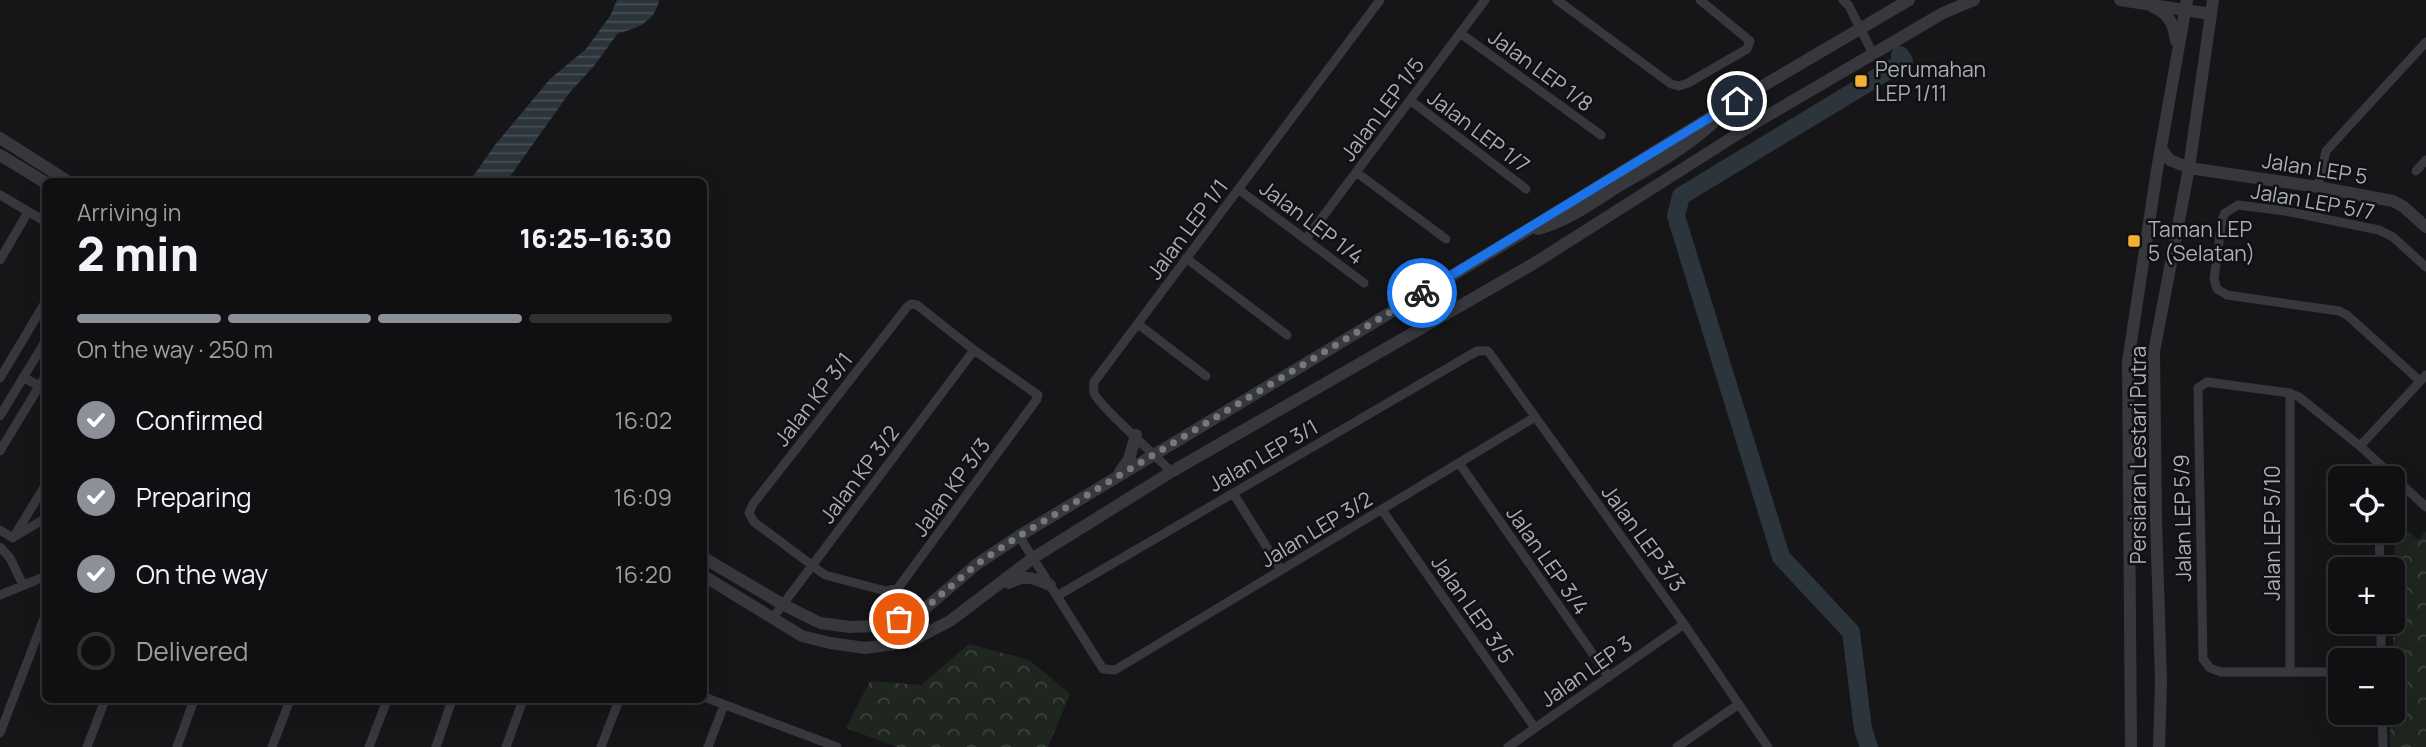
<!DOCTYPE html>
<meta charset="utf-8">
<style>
body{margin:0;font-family:Manrope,sans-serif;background:#1e1e20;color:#f1f3f6;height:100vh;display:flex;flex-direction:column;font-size:26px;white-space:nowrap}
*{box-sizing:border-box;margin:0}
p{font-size:23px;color:#9c9d9f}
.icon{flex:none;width:38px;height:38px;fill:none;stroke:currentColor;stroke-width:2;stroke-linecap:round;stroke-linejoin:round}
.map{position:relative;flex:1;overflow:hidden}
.sheet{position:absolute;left:42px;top:178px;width:665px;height:525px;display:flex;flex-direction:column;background:#101012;border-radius:10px;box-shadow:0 7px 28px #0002,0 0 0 2px #303032}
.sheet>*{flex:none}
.controls{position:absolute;left:2328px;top:466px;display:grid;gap:14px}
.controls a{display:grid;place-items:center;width:77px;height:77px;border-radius:10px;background:#101012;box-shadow:0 7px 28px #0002,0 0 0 2px #303032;font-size:35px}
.pin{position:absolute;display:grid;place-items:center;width:60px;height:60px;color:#fff;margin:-30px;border:4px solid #fff;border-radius:50%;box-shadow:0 2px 7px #0007}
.courier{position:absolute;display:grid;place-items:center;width:70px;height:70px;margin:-35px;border:5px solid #1a73e8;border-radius:50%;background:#fff;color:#222;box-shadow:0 2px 9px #0007}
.summary em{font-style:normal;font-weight:800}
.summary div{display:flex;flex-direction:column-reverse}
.summary{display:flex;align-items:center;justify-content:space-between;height:119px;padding:0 35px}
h1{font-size:46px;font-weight:800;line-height:52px}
.bar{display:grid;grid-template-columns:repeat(4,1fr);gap:10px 7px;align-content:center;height:84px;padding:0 35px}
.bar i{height:9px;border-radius:5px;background:#303032}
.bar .on{background:#8c9099}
.bar p{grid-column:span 4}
ol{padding:0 35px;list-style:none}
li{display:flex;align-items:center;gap:21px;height:77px}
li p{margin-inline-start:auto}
li .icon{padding:7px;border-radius:50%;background:#8c9099;color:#fff;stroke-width:4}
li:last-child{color:#9c9d9f}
li i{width:38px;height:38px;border:4px solid #303032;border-radius:50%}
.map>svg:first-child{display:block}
.forest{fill:url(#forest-crowns)}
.water{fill:url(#water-rules)}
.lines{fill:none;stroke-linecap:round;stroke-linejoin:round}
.river{stroke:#2c353c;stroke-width:18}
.minor{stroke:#37383d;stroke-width:9}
.tertiary{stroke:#37383d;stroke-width:12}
.done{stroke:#757880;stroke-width:7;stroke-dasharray:0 12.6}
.route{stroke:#1a73e8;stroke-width:9}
.poi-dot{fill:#f2b134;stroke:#111113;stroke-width:2.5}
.labels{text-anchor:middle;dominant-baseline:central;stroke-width:5;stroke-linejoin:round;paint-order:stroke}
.poi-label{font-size:21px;fill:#a8adb8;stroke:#111113;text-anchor:start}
.street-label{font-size:21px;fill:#a8adb8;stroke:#111113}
</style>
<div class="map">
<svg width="2426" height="747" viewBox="0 0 2426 747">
<defs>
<pattern id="forest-crowns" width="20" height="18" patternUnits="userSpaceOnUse" patternTransform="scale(1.75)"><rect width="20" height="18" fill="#1e261f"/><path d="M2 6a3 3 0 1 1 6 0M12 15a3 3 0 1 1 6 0" fill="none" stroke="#3c433d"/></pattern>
<pattern id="water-rules" width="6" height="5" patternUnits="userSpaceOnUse" patternTransform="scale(1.75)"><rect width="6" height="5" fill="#2c353c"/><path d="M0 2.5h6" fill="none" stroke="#485056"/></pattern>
</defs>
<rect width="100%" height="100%" fill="#161618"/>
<!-- forest -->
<path class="forest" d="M2395,520L2418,540L2426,531V747H2390V712H2392Z
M969,644L1029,660L1070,694L1048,747H897L846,728L870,681L921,685Z"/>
<!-- water -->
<path class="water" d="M617,0H659C655,21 638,29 618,33L594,66L570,92L506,182H469L495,145L550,79L586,49L610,16Z"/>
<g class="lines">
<!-- river -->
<path class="river" d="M1869,747L1863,729L1851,632L1781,557L1676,216L1681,196L1904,61L1900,55"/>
<!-- minor -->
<path class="minor" d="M1557,0L1671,84L1679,86L1688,83L1747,49L1750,41L1700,0
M1843,0L1849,6L1873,54
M1460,33L1601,135
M1410,100L1526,189
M2416,171L2426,160
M1356,172L1446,239
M2318,187L2326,151L2426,42
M1238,189L1364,283
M0,195L46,222
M1306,239L1485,0
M1186,258L1287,335
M0,260L28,212
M911,304L917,305L974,350L1038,395L1037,399L898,588L886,591L825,575L754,522L749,513L753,504L907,307Z
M1138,324L1206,376
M23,377L46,390
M0,378L46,301
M2420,381L2347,315L2339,311L2227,295L2217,289L2214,279L2222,220L2225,213L2238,205L2285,211L2379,230L2393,237L2426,267
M0,416L46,340
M2360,446L2426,375
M0,451L46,375
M1459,463L1609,677
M1171,472C1158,457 1099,406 1094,393C1093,390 1094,386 1094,382L1380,0
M1233,493L1281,570
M1382,510L1535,728
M0,530L13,538
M2379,530L2380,569
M1019,536L1103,669L1115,670L1535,417
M14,537L46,518
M13,538L46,484
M0,547L10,558L23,585
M0,595L46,576
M1057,596L1477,351H1488L1684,624L1768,747
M772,619L974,350
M2381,621V660
M2290,672V393
M2340,672H2221L2210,668L2203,659L2198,388L2207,382L2290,393L2299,397L2360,446L2426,507
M704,697L837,747
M2382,712L2383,747
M0,733L46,613
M87,747L105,700
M177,747L194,700
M272,747L290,700
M369,747L387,700
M436,747L452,700
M506,747L523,700
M601,747L619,700
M708,747L724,705
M1508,747L1684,624
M1677,747L1739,704"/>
<!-- tertiary -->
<path class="tertiary" d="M2120,0L2211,14
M2153,7C2170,14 2174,25 2176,41
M0,138L69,182
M2161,149L2170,160L2189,168L2318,187L2393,201L2404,207L2426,227
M0,155L46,183
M1538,229C1567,221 1589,205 1614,189C1649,168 1682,151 1713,123
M1120,472L1129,459L1136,435
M704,558L782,604L820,623L850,627L877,626L922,611L977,564L1019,536L1521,234L1737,101L1909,0
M704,576L802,636L830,643L865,648L909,642L950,621L1033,558L1171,472L1533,264L1755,123L1943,13L1974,0
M1009,583C1026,574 1033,578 1050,585
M2131,747L2128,362L2157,170L2187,0
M2159,747L2161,681L2156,519L2154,352L2189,168L2213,0"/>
</g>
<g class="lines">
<!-- done -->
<path class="done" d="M899,619L922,611L977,564L1019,536L1422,293"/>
<!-- route -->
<path class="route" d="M1422,293L1737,101"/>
</g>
<!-- markers -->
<g class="poi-dot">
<rect x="1854" y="74" width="14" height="14" rx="3.5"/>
<rect x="2127" y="234" width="14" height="14" rx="3.5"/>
</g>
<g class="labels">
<!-- poi labels -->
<g class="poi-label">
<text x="1875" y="69">Perumahan<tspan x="1875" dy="24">LEP 1/11</tspan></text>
<text x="2148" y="229">Taman LEP<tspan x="2148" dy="24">5 (Selatan)</tspan></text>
</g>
<!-- street labels -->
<g class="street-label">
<text transform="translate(1541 70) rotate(36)">Jalan LEP 1/8</text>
<text transform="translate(1382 109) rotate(-53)">Jalan LEP 1/5</text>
<text transform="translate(1479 131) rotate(37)">Jalan LEP 1/7</text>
<text transform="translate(2315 168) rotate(9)">Jalan LEP 5</text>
<text transform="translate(2313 201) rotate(10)">Jalan LEP 5/7</text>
<text transform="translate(1312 222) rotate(37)">Jalan LEP 1/4</text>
<text transform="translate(1187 229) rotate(-53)">Jalan LEP 1/1</text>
<text transform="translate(813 399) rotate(-52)">Jalan KP 3/1</text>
<text transform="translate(1263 455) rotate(-30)">Jalan LEP 3/1</text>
<text transform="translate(2138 455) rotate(-90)">Persiaran Lestari Putra</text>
<text transform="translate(859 474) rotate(-53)">Jalan KP 3/2</text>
<text transform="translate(951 487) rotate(-54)">Jalan KP 3/3</text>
<text transform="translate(2182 518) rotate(-91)">Jalan LEP 5/9</text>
<text transform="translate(1316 529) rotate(-31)">Jalan LEP 3/2</text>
<text transform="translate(2272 533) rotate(-90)">Jalan LEP 5/10</text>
<text transform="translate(1644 538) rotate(54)">Jalan LEP 3/3</text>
<text transform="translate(1548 560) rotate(55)">Jalan LEP 3/4</text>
<text transform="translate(1473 609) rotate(55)">Jalan LEP 3/5</text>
<text transform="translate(1586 671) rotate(-35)">Jalan LEP 3</text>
</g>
</g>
</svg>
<div class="controls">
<a><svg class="icon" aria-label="locate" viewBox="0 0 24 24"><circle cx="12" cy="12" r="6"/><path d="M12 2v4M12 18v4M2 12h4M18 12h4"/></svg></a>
<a>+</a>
<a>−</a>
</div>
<div class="pin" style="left:899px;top:619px;background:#ea580c"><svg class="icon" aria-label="bag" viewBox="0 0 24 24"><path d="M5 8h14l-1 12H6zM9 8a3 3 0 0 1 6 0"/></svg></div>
<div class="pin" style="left:1737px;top:101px;background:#1f2937"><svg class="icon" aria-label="home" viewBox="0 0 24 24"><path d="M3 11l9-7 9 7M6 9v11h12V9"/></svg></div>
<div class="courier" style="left:1422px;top:293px"><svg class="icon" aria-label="bike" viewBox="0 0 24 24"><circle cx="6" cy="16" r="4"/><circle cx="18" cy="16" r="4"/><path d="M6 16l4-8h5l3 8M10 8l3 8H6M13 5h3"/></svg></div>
<section class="sheet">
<div class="summary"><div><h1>2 min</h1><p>Arriving in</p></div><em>16:25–16:30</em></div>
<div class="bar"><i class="on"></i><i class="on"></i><i class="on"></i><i></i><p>On the way · 250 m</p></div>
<ol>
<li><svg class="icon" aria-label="check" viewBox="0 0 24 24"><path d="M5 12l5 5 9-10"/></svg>Confirmed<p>16:02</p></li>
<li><svg class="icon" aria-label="check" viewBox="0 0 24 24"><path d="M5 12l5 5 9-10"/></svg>Preparing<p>16:09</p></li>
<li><svg class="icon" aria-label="check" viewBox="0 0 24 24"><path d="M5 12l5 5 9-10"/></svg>On the way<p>16:20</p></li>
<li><i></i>Delivered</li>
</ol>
</section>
</div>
